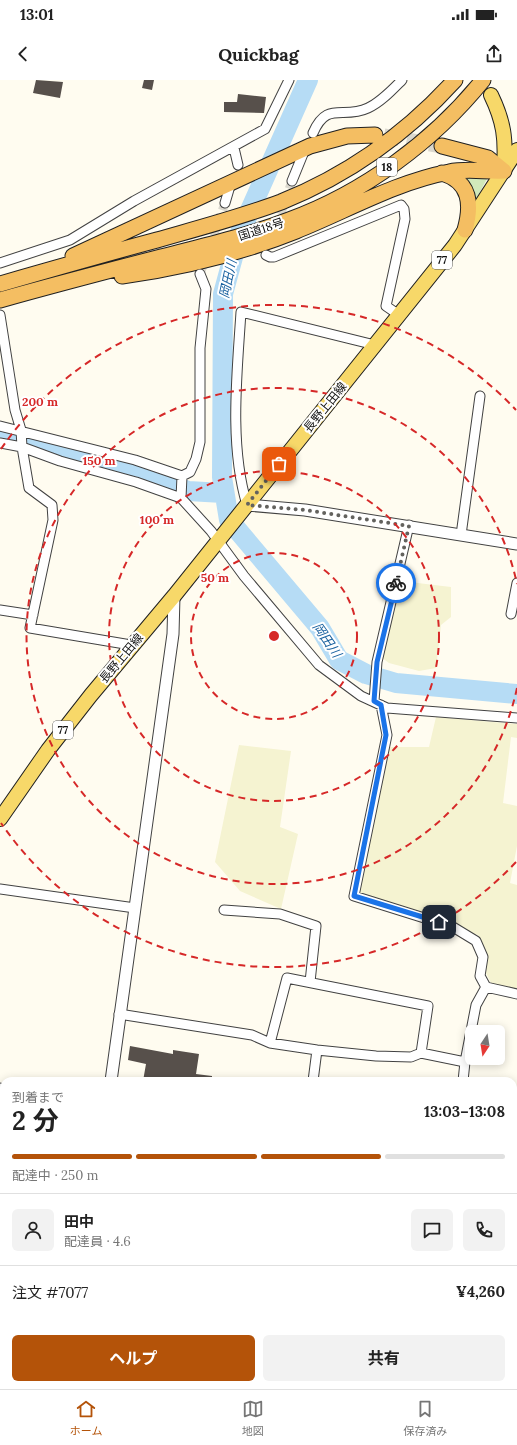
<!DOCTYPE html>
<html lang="ja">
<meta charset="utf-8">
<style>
body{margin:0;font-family:Lora,"Noto Sans JP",serif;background:#f2f2f2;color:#222;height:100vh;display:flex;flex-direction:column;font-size:15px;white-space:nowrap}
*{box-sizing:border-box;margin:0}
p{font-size:13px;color:#767676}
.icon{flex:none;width:22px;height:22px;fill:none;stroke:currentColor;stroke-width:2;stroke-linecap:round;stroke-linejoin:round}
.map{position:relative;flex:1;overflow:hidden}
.details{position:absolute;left:0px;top:997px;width:517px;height:312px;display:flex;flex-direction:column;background:#fff;border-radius:12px 12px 0 0;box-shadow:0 2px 10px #0003}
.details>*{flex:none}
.needle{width:26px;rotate:192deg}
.controls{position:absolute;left:465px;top:945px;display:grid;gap:8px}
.controls a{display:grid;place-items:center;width:40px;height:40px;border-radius:6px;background:#fff;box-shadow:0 2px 10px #0003;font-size:20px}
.pin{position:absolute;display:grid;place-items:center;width:34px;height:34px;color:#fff;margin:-17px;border-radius:8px;box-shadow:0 2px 6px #0006}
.courier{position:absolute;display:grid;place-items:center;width:40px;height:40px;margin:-20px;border:3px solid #1a73e8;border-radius:50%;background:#fff;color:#222;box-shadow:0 1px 5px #0007}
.summary em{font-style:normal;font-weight:700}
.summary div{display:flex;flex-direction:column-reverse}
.summary{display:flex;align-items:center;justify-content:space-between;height:68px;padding:0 12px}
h1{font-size:26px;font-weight:700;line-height:30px}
.bar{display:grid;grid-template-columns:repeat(4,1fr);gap:6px 4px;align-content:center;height:48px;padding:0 12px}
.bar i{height:5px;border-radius:3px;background:#e0e0e0}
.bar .active{background:#b45309}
.bar p{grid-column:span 4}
.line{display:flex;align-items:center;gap:10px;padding:0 12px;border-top:1px solid #e0e0e0}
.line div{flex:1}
.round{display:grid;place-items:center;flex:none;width:42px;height:42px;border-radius:6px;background:#f2f2f2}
.button{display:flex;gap:8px;margin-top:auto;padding:8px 12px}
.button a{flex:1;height:46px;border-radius:6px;background:#b45309;color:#fff;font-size:16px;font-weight:700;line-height:46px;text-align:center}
.button a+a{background:#f2f2f2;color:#222}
.status{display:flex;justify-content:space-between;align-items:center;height:28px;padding:0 20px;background:#fff;direction:ltr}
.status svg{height:11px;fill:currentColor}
header{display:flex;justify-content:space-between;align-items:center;height:52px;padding:0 12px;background:#fff;font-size:18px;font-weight:700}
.tabs{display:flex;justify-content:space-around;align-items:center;height:56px;border-top:1px solid #e0e0e0;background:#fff;font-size:11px;color:#767676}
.tabs a{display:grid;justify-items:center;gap:2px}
.tabs .active{color:#b45309}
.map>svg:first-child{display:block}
.farmland{fill:#f5f3d1}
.green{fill:#d1e9ba}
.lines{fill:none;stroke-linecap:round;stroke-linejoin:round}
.river{stroke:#b6dcf5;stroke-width:20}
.building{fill:#57504b}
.minor-tunnel{stroke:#dbd8ce;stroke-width:9;stroke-dasharray:9 4.5;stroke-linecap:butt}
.trunk-tunnel{stroke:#dbd8ce;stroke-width:15;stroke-dasharray:15 8;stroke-linecap:butt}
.minor-casing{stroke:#424242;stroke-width:11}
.tertiary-casing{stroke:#424242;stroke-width:13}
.primary-casing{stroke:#202020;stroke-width:16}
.trunk-casing{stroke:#202020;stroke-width:17}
.minor{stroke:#fff;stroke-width:9}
.tertiary{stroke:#fff;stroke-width:11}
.primary{stroke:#f7d869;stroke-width:14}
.trunk{stroke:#f4be62;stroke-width:15}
.done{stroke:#63625e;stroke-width:4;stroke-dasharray:0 7.2}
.route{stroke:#1a73e8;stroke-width:5}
.ring{fill:none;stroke:#d62828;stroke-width:2;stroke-dasharray:7 5}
.labels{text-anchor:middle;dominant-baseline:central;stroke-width:4;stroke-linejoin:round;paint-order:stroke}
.shield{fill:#fff;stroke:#575757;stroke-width:1}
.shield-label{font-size:11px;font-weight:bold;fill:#0f0f0f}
.street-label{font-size:12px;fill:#0f0f0f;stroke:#fff}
.water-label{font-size:13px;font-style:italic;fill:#19619f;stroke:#fff}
.centre{fill:#d62828;stroke:#fff;stroke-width:2}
.ring-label{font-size:12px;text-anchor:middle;font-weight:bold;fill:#d62828;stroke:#fff;stroke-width:4;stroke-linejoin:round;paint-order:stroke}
</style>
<div class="status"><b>13:01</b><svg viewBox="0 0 49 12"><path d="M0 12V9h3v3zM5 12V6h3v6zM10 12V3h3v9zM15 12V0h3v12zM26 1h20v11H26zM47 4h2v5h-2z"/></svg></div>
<header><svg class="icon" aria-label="back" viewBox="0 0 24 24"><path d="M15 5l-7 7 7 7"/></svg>Quickbag<svg class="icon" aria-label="share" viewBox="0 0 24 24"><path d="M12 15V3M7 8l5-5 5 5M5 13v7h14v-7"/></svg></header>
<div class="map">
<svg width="517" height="1309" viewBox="0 0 517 1309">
<rect width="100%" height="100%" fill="#fffcf0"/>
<!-- farmland -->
<path class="farmland" d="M401,501L451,507V537L441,545L436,588L419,591L389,583L381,577Z
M436,637L517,644V658L511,657L503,723L517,726V766L510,803L517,805V911L491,903L486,893L487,877L478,855L358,814L388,667H429Z
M239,665L291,671L280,747L298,754L281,829L240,811L215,782Z"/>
<!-- green -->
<path class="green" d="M461,95H483L487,99L476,119L471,106Z"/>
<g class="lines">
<!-- river -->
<path class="river" d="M308,0L239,155L223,214L222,397L229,440L320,548L339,580L366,594L396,603L517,614
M0,354L120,384L188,411L223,413"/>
</g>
<!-- building -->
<path class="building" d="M36,0L63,2L60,18L33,13Z
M144,0H154L152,10L142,8Z
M238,14L266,17L264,33L224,32V22H237Z
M130,966L173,974V970L199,974L196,994L212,996V1001H143L146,984L128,980Z"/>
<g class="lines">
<!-- minor-tunnel -->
<path class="minor-tunnel" d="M276,147L292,101
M200,194L225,123"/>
<!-- trunk-tunnel -->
<path class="trunk-tunnel" d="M384,56L442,66"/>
<!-- minor casing -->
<g class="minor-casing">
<path id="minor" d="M313,53C327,20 343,40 368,28C381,22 392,10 402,0
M234,68L238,85
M292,101L303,74
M225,123L230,106
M266,175L270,177H274L401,125L404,129L405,139L386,226L399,235
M0,183L70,160L134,121L265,49L289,0
M0,235L15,330L21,350L22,367L29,408L52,425L53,440L30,548L131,565
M0,346L135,380L182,396
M0,363L22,367L60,381L136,402L181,418L211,451L244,496L319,585L361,616L387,628L517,638
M181,418L182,396L190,392L196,379L200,362V268L206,209L200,194
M247,425C229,365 237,294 241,232L375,265
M461,455L480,316
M0,530L33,535
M511,534L517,503
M374,621L377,582L409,445
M381,625L387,655L354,816L453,847L476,861L483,877L480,896L486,907
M0,809L135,828
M224,830L280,834L316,846L310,902
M486,907L517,914
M119,934L252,955L270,963L317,970L376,976L411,977L421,973L465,982L463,1001
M270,963L287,898L428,926L421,973
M465,982L476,925L486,907
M313,1001L317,970
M0,1008L4,1009
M0,1118H4
M513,1133L517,1134
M513,1205L517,1206
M513,1279H517
M479,1305V1309
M252,1309V1305"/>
</g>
<!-- tertiary casing -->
<g class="tertiary-casing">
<path id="tertiary" d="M247,425L305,430L517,464
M111,1001L173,554L174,516
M53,1309L54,1305"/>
</g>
<!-- primary casing -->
<g class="primary-casing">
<path id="primary" d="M491,15C504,42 506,59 504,88
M0,739L48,670L91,615L174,516L455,165L517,70"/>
</g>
<!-- trunk casing -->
<g class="trunk-casing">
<path id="trunk" d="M442,66L488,78L504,91
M442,93C471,102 472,125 465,150
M73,176L310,66L347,56L375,55
M122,196C181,188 241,173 296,151C346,131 396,102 449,92C467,88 486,92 504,91
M0,204C52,189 105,174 157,160C199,148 241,137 281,122C348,95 407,53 455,0
M0,220C53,205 107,191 161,177C204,166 247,156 289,140C363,113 433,62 483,0"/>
</g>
<!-- minor -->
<use href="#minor" class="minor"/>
<!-- tertiary -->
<use href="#tertiary" class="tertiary"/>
<!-- primary -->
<use href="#primary" class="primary"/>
<!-- trunk -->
<use href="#trunk" class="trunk"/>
</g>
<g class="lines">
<!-- done -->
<path class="done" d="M279,384L247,425L305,430L409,446L396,503"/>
<!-- route -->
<path class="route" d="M396,503L377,582L374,621L381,625L386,655L354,816L439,842"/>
</g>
<!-- distance rings -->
<g class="ring">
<circle cx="274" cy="556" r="83"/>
<circle cx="274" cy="556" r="165"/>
<path d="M517 608A248 248 0 1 1 517 504"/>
<path d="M516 782A331 331 0 0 1 1 743M1 369A331 331 0 0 1 516 330"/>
</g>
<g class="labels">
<!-- shield labels -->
<g class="shield">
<rect x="377" y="78" width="20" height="18" rx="3"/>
<rect x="432" y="171" width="20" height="18" rx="3"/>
<rect x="53" y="641" width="20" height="18" rx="3"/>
</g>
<g class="shield-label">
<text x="387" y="87">18</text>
<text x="442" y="180">77</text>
<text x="63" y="650">77</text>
</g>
<!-- street labels -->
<g class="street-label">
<text transform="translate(261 149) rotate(-18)">国道18号</text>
<text transform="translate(325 327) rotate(-51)">長野上田線</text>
<text transform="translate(121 578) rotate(-50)">長野上田線</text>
</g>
<!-- water labels -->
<g class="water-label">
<text transform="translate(228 199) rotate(-78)">岡田川</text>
<text transform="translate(327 560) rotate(55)">岡田川</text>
</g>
</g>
<circle cx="274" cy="556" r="6" class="centre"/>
<g class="ring-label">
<text x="40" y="326">200 m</text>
<text x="99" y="385">150 m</text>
<text x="157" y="444">100 m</text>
<text x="215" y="502">50 m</text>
</g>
</svg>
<div class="controls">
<a><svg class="needle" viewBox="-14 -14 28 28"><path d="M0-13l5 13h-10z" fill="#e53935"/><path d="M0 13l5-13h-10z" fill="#767676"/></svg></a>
</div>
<div class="pin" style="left:279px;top:384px;background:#ea580c"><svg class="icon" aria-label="bag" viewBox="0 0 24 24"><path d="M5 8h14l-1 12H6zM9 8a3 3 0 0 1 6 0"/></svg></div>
<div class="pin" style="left:439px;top:842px;background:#1f2937"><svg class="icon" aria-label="home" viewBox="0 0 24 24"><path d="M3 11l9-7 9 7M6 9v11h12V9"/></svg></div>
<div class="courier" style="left:396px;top:503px"><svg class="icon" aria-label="bike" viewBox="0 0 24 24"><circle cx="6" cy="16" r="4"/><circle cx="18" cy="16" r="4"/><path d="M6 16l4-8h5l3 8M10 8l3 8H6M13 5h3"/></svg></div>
<section class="details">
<div class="summary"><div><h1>2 分</h1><p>到着まで</p></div><em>13:03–13:08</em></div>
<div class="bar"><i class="active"></i><i class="active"></i><i class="active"></i><i></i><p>配達中 · 250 m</p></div>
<div class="line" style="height:72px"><a class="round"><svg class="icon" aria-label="person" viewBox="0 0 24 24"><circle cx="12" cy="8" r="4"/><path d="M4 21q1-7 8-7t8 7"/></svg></a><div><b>田中</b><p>配達員 · 4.6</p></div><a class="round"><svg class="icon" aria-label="chat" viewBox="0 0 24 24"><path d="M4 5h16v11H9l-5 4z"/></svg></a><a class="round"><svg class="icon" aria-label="phone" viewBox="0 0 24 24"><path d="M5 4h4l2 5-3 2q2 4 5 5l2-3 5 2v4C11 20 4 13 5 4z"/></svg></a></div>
<div class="line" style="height:52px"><div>注文 #7077</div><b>¥4,260</b></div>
<div class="button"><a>ヘルプ</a><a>共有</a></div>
</section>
</div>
<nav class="tabs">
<a class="active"><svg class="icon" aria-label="home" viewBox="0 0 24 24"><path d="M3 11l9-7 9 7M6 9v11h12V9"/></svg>ホーム</a>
<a><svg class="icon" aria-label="map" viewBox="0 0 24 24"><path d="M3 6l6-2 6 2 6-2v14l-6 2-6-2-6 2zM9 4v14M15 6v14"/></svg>地図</a>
<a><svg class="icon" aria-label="saved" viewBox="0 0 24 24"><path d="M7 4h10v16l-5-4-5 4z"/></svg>保存済み</a>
</nav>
